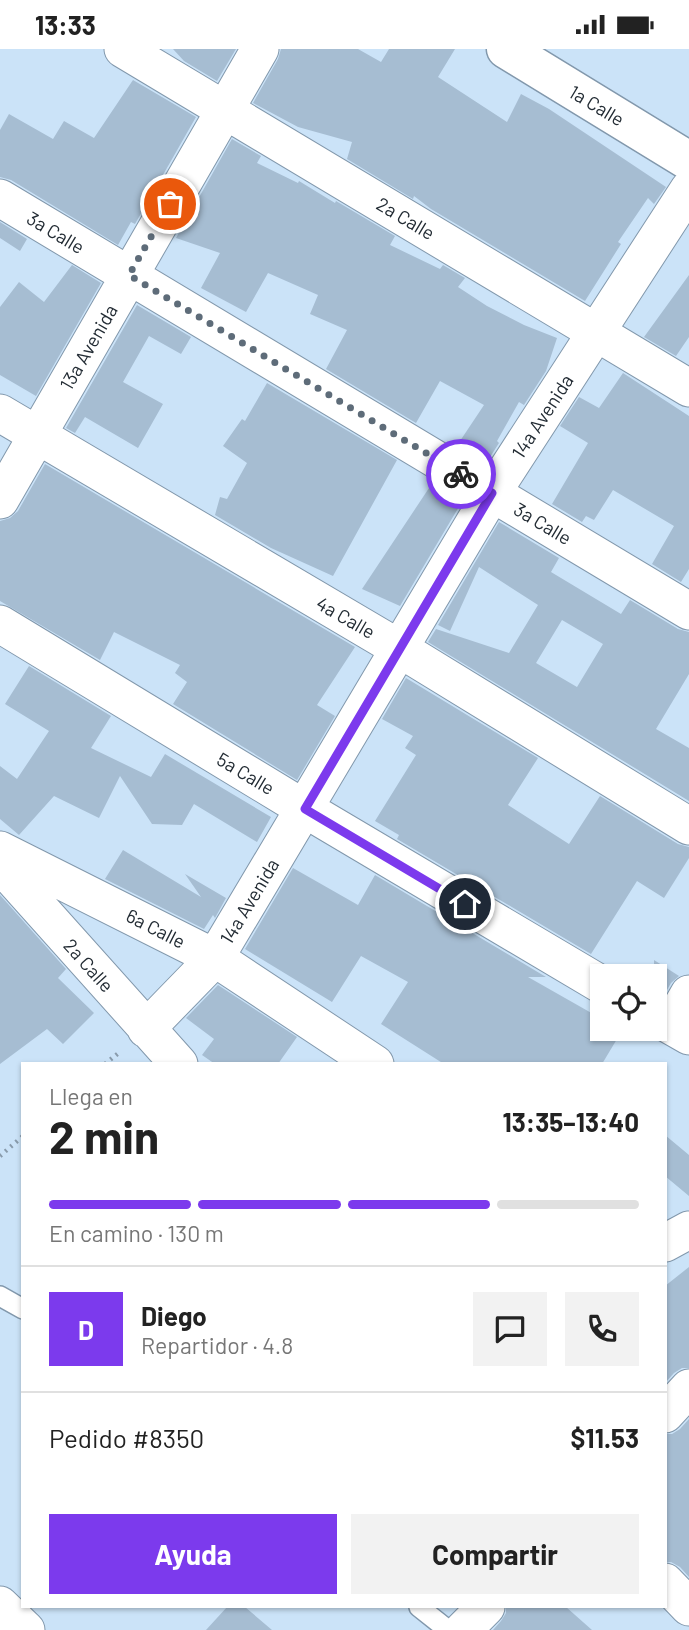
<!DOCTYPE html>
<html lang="es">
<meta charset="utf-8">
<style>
body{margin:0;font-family:Barlow,sans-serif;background:#f2f2f2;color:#222;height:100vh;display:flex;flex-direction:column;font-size:26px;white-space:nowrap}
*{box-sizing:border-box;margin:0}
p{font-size:23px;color:#767676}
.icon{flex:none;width:38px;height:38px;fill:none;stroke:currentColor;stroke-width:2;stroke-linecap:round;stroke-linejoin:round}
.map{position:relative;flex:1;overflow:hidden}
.sheet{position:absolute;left:21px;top:1013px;width:646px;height:546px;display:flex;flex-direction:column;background:#fff;border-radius:0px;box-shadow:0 2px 5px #0004}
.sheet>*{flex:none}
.controls{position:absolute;left:590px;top:915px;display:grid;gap:14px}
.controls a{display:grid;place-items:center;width:77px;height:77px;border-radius:0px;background:#fff;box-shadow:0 2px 5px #0004;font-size:35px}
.pin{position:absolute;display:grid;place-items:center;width:60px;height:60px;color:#fff;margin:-30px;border:4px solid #fff;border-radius:50%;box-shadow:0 2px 7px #0007}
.courier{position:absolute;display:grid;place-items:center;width:70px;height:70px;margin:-35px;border:5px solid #7c3aed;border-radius:50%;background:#fff;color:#222;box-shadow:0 2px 9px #0007}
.summary em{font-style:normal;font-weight:700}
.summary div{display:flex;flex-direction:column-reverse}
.summary{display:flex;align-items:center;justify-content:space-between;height:119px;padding:0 28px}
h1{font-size:46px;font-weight:700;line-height:52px}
.bar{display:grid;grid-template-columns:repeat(4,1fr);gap:10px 7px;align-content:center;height:84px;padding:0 28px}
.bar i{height:9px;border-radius:5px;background:#e0e0e0}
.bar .current{background:#7c3aed}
.bar p{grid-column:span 4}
.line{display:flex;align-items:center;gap:18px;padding:0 28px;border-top:2px solid #e0e0e0}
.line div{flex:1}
.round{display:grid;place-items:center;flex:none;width:74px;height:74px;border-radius:0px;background:#f2f2f2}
.button{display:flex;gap:14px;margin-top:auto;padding:14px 28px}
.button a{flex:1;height:80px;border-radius:0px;background:#7c3aed;color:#fff;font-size:28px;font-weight:700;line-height:80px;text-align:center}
.button a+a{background:#f2f2f2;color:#222}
.status{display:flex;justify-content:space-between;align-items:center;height:49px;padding:0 35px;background:#fff;direction:ltr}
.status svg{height:19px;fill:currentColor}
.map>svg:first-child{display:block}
.building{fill:#a6bdd2;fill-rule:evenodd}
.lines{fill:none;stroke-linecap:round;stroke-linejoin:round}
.lane-casing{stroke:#8298ac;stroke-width:22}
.street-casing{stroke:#8298ac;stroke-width:39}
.secondary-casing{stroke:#8298ac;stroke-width:41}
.path{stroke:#899bab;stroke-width:4.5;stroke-dasharray:2 5;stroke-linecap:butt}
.lane{stroke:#fff;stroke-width:19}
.street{stroke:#fff;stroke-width:37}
.secondary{stroke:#fff;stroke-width:38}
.done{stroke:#5e6c79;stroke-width:7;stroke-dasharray:0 12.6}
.route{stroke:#7c3aed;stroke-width:9}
.labels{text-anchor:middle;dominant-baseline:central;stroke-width:6;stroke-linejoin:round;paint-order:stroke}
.street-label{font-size:19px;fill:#232c34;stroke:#fff}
</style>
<div class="status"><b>13:33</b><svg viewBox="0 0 49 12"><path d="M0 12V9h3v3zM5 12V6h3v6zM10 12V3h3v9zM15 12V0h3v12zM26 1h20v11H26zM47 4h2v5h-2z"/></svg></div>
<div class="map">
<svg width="689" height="1581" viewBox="0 0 689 1581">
<rect width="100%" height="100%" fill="#cbe3f8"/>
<!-- building -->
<path class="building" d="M173,0H236L217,32L184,12Z
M281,0H358L381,13L389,0H455L438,28L507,73L521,45L549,60L666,138L654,155L648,149L618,193L621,195L585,252L431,160L414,147L413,150L347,110L352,93L298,78L253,54L278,10Z
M133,31L196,68L135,175L131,173L118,196L11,131L0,128V81L9,65L53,90L64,72L94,89Z
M232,90L261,107L257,114L298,134L299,132L335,154L336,152L395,187L390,196L440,220L443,216L465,229L458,238L487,257L524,276L557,289L546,322L524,356L519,353L497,392L499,394L485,416L456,398L484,356L440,332L416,374L326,320L347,281L310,265L318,246L268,224L246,263L201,239L220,204L176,189Z
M0,173L27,190L20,202L0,189Z
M72,216L101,234L36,347L0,326V258L19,233L44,253Z
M689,226V288L676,307L644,288Z
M137,256L191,288L181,305L149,287L123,333L163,355L138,399L85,368L75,384L66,379Z
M623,324L689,367V520L681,533L652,515L674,477L613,441L594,471L586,467L582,473L552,455L588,394L560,377L579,348L599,359Z
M267,334L397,411L333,527L271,499L215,466L220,448L227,450L247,414L223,397L242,370L245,372Z
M45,415L355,598L317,656L335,667L297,731L173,655L187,633L175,624L180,616L114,583L100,611L0,552V472L10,469L18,462Z
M433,433L463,451L400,557L362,540Z
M499,473L559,509L551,523L621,565L630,551L678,580L689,583V625L656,680L689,699V752L428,593L436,580L509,604L538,556L479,518L450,582L438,576ZM562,571L603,595L577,638L536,614Z
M29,617L111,667L91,699L151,728L165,705L271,768L257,793L194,755L182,776L152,775L120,727L99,769L54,747L19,786L0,770V717L17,730L49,682L5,655Z
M406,629L538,709L508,756L569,795L600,747L678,795L689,798V809L664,849L637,832L591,905L397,790L399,786L375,772L416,706L405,699L413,687L382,670Z
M123,801L201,848L185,825L226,849L215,869L213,866L204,880L105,830Z
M293,819L358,856L375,826L546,928H528L602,970V980H623L602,1015H444L381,975L408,933L361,907L332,953L245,900Z
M0,846L66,920L58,929L94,964L63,995L47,980L0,1015Z
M654,911L679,927L671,934L663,948L654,946Z
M218,936L297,988L278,1015H215L202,1006L214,990L186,969Z
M665,1086L689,1106V1147L665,1127Z
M689,1218V1319H682L674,1324L665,1334V1237Z
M689,1370V1528L680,1518L671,1513H665V1385H672L680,1380Z
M227,1558H245L272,1581H206Z
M506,1558H566L592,1581H493L501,1572L506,1564Z"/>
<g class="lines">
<!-- lane casing -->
<g class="lane-casing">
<path id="lane" d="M0,1247L23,1260
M419,1558L448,1581"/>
</g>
<!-- street casing -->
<g class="street-casing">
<path id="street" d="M123,0L689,339
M0,149L689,562
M0,364L400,600L689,777
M0,451L260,0
M0,575L305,760L602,936
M0,801L215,909L375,1015
M0,815L179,1015
M654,967L689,987
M671,976L689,945
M146,980L215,909L492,444L689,140
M665,1194L689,1181
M665,1365L689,1339
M665,1533L689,1558
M0,1556L26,1581
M463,1581L486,1558"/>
</g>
<!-- secondary casing -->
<g class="secondary-casing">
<path id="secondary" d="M506,0L689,112"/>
</g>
<!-- path -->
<path class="path" d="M105,1015L121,1002
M0,1107L23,1087"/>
<!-- lane -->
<use href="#lane" class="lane"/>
<!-- street -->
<use href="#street" class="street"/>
<!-- secondary -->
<use href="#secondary" class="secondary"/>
</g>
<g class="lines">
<!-- done -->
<path class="done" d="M170,155L129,226L461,425"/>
<!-- route -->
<path class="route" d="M461,425L492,444L305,760L465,855"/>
</g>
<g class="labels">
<!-- street labels -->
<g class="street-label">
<text transform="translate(597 56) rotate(31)">1a Calle</text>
<text transform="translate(406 169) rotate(31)">2a Calle</text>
<text transform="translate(56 183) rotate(31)">3a Calle</text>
<text transform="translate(88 298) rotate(-60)">13a Avenida</text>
<text transform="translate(542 367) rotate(-57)">14a Avenida</text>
<text transform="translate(543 474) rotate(31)">3a Calle</text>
<text transform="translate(346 568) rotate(30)">4a Calle</text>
<text transform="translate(246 724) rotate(31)">5a Calle</text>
<text transform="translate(249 852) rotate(-59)">14a Avenida</text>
<text transform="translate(156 879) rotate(27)">6a Calle</text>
<text transform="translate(89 916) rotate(48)">2a Calle</text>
</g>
</g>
</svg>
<div class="controls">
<a><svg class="icon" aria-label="locate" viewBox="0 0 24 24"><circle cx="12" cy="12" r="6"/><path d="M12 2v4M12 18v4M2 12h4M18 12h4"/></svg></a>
</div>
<div class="pin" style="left:170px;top:155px;background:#ea580c"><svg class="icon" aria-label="bag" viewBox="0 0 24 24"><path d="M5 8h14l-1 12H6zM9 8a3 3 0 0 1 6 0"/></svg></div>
<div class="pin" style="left:465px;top:855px;background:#1f2937"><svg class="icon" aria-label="home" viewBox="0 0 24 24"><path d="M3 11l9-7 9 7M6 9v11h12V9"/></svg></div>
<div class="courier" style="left:461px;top:425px"><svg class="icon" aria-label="bike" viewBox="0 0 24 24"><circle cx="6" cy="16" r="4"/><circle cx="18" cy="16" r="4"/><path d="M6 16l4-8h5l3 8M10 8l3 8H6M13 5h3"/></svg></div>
<section class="sheet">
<div class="summary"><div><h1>2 min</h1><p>Llega en</p></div><em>13:35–13:40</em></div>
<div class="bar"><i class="current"></i><i class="current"></i><i class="current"></i><i></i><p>En camino · 130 m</p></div>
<div class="line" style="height:126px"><b class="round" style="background:#7c3aed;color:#fff">D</b><div><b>Diego</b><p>Repartidor · 4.8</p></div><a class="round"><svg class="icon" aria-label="chat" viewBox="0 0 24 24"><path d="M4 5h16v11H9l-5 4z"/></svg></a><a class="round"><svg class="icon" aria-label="phone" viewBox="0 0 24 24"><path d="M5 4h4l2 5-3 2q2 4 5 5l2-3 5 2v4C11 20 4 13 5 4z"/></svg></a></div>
<div class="line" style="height:91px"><div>Pedido #8350</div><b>$11.53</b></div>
<div class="button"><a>Ayuda</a><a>Compartir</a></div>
</section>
</div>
